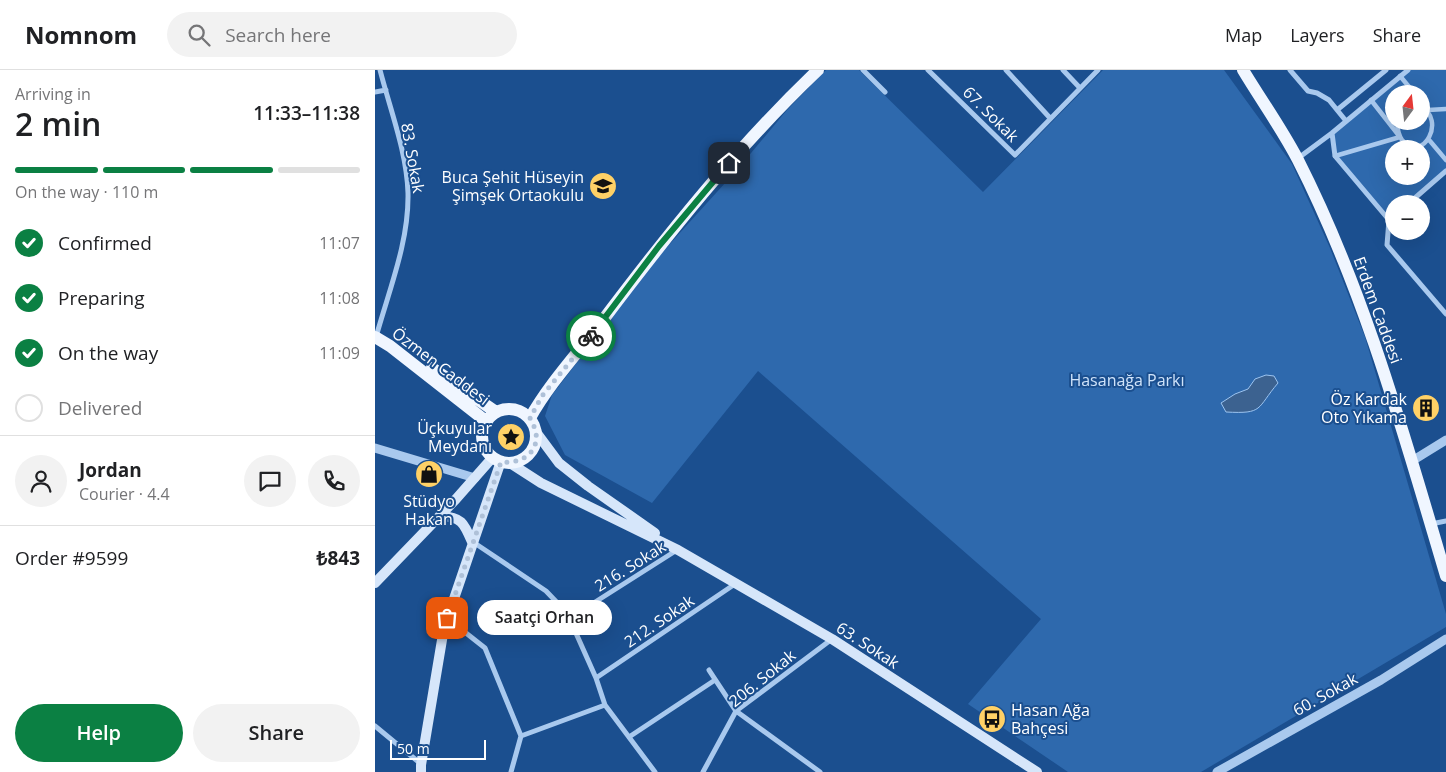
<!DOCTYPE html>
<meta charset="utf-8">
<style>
body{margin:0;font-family:"Open Sans",sans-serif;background:#f2f2f2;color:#202124;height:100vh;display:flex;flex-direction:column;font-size:19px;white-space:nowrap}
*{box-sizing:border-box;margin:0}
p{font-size:16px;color:#757577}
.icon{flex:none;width:28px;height:28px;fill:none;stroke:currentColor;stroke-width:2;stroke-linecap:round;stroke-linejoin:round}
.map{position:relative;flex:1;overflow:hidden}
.details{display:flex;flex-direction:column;background:#fff;width:375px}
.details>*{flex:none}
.needle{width:32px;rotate:15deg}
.controls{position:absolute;left:1010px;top:15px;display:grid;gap:10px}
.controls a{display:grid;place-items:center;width:45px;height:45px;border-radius:50%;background:#fff;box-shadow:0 5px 20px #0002;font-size:25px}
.scale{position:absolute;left:15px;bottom:12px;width:96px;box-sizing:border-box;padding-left:5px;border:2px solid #fff;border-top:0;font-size:14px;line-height:18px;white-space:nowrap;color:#fff;-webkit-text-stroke:4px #1b4f8f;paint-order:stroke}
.pin{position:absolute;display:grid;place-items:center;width:42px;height:42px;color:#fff;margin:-21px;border-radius:10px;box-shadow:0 2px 8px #0006}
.courier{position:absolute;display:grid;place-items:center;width:50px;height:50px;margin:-25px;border:4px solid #0b8043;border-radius:50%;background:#fff;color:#222;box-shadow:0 1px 6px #0007}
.bubble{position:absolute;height:35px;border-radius:18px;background:#fff;box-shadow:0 5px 20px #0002;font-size:16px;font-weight:600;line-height:35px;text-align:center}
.summary em{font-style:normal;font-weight:600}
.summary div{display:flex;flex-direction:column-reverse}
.summary{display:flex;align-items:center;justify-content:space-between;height:85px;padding:0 15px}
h1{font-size:32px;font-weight:600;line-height:38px}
.bar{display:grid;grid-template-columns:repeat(4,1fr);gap:8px 5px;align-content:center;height:60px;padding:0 15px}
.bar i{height:6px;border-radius:4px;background:#e0e0e0}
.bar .on{background:#0b8043}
.bar p{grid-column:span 4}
.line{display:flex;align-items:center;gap:12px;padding:0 15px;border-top:1px solid #e0e0e0}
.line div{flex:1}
.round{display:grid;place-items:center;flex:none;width:52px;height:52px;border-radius:26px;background:#f2f2f2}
ol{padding:0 15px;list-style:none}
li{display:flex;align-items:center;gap:15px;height:55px}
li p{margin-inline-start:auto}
li .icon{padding:5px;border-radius:50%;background:#0b8043;color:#fff;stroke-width:4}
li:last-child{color:#757577}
li i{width:28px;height:28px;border:2px solid #e0e0e0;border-radius:50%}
.button{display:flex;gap:10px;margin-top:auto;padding:10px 15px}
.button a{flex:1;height:58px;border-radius:30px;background:#0b8043;color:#fff;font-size:20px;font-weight:600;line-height:58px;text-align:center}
.button a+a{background:#f2f2f2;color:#202124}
header{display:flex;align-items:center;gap:30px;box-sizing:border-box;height:70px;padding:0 25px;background:#fff;border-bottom:1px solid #e0e0e0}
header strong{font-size:24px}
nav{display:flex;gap:28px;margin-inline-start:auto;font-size:18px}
.search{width:350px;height:45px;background:#f2f2f2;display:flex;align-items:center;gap:12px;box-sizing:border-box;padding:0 18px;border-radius:28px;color:#757577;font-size:19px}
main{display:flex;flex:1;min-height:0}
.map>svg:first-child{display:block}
.green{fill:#2e69ad;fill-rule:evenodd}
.water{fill:#3c6290;stroke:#9cc4f0}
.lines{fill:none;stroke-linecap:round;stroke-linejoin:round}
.pedestrian{stroke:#a9c9ee;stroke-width:4.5}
.minor{stroke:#a9c9ee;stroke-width:5}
.tertiary{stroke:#a9c9ee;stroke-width:9}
.secondary{stroke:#d6e6fa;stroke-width:10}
.primary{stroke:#f0f6ff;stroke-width:12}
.done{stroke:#afc1d8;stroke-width:5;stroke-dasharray:0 9}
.route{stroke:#0b8043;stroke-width:6}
.labels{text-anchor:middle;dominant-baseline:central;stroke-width:4;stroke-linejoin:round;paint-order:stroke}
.street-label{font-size:16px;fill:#fff;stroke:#1b4f8f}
.poi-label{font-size:16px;fill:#fff;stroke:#1b4f8f;text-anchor:end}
.park-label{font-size:16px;fill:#cfe3fa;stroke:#1b4f8f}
</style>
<header>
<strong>Nomnom</strong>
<div class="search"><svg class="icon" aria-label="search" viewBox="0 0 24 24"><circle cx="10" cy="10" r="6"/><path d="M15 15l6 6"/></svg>Search here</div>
<nav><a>Map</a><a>Layers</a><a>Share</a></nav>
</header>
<main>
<section class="details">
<div class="summary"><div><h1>2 min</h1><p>Arriving in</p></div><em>11:33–11:38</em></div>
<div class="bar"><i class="on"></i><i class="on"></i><i class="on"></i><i></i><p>On the way · 110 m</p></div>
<ol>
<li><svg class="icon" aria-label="check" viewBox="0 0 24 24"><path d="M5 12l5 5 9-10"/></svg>Confirmed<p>11:07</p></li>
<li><svg class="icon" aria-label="check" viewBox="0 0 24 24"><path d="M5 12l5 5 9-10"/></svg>Preparing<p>11:08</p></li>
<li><svg class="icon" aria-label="check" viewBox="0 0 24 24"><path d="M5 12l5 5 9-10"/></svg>On the way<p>11:09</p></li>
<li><i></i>Delivered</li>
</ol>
<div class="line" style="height:90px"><a class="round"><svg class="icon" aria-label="person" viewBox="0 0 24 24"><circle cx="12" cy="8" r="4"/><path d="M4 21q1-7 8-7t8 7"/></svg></a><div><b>Jordan</b><p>Courier · 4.4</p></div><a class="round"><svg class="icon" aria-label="chat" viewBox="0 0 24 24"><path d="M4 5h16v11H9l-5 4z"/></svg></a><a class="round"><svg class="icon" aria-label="phone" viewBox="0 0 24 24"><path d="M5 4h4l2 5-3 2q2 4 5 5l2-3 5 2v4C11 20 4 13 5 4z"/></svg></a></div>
<div class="line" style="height:65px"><div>Order #9599</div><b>₺843</b></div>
<div class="button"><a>Help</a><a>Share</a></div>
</section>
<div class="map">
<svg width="1071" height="702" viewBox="0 0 1071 702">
<rect width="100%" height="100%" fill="#1b4f8f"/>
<!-- green -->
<path class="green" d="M451,0H484L608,122L728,0H849L917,94L955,178L990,267L1071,544V557L826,702H693L593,634L666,549L383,301L277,433L190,385L170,346L177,325L283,187L361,101L412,40Z
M1033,0H1071V101L1033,134H1019V146L1014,150L960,86L957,63ZM1019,24H1046V51H1019ZM1019,79H1046V106H1019Z"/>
<!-- water -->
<path class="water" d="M891,305L899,306L903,313C881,339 889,344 851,342L846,333L860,324L873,319L880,309Z"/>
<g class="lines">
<!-- pedestrian -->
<path class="pedestrian" d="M1025,6L1040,24
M1046,31L1053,40L1071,39
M1023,51C1022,58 1023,64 1027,70C1049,94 1071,49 1046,37
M1055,71L1071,90
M960,86L1025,67L996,30"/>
<!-- minor -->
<path class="minor" d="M488,0L510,22
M553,0L640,85L723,0
M631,0L675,48
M688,0L705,18
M915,0L933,21L942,23L954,30L971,51
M0,22L11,20
M962,40L1011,0
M957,63L960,86L1014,150L1012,175L1071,244
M922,89L957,63L1033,0
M1033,134L1071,101
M1,267C14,220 34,172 33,123C32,83 15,39 5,0
M1056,454L1071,451
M98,472L171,521L192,543L221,608L230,635L280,702
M72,548L110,578L146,666L136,702
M195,548L302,480
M334,600L361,641L445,702
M221,608L360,514
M0,656L46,694
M146,666L230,635
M254,667L340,610
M328,702L361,641L457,569"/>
<!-- tertiary -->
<path class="tertiary" d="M0,378L100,408
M1037,391L1071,370
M842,702L1006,610L1071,569"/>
<!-- secondary -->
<path class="secondary" d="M161,362L184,393L213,416L280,463
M135,393L166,413L303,480L457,569L662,702
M65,446C87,447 89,453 97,472
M0,513L81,429L118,387
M46,702V695L69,558L126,391"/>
<!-- primary -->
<path class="primary" d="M868,0C886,30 907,59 923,90C990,222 1029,365 1071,506
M0,267L15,276L112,352
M57,298L121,342
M107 366a27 27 0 1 1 54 0a27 27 0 1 1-54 0Z
M155,348C174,314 201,285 225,254C292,165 362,77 443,0"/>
</g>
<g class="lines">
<!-- done -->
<path class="done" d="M72,548L126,392C143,394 164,385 161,363C161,359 157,353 155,348L167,326L216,266"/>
<!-- route -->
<path class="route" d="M216,266L284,176L354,93"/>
</g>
<!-- icons -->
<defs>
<g id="school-disc" transform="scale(1.4375)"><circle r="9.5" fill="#ffd166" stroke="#1b4f8f"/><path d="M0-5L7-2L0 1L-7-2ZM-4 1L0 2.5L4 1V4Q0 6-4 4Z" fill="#111"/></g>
<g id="building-disc" transform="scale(1.4375)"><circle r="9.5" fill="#ffd166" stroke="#1b4f8f"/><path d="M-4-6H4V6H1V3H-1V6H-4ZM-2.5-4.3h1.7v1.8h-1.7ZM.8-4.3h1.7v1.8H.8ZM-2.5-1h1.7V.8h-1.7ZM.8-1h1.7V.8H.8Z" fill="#111"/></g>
<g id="sight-disc" transform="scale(1.4375)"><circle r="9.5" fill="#ffd166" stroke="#1b4f8f"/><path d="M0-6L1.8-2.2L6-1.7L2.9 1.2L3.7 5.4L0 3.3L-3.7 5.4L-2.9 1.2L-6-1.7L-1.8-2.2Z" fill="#111"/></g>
<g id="shop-disc" transform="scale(1.4375)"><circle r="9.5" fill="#ffd166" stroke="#1b4f8f"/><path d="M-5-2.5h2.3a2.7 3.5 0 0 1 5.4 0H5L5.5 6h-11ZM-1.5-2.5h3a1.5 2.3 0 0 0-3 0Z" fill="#111"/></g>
<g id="bus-disc" transform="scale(1.4375)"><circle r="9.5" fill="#ffd166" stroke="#1b4f8f"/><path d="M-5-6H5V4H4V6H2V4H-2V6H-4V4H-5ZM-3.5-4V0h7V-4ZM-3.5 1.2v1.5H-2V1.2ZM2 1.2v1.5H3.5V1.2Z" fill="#111"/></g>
</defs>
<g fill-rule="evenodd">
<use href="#school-disc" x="228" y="116"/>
<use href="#building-disc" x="1051" y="338"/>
<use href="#sight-disc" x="136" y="367"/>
<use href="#shop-disc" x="54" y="404"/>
<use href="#bus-disc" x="617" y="649"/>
</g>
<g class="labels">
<!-- street labels -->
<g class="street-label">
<text transform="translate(616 44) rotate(45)">67. Sokak</text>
<text transform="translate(38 88) rotate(80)">83. Sokak</text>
<text transform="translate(1003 240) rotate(70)">Erdem Caddesi</text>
<text transform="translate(66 296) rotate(37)">Özmen Caddesi</text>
<text transform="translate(255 496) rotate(-32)">216. Sokak</text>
<text transform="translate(284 551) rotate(-34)">212. Sokak</text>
<text transform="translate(493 575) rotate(33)">63. Sokak</text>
<text transform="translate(387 608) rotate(-39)">206. Sokak</text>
<text transform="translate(950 624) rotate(-29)">60. Sokak</text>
</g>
<!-- poi labels -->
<g class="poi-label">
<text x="209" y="107">Buca Şehit Hüseyin<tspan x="209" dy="18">Şimşek Ortaokulu</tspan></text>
<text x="1032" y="329">Öz Kardak<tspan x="1032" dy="18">Oto Yıkama</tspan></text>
<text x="117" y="358">Üçkuyular<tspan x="117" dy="18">Meydanı</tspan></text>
<text x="54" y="431" text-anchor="middle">Stüdyo<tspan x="54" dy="18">Hakan</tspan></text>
<text x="636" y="640" text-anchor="start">Hasan Ağa<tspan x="636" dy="18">Bahçesi</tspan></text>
</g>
<!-- park labels -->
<g class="park-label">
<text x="752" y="310">Hasanağa Parkı</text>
</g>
</g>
</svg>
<div class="controls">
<a><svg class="needle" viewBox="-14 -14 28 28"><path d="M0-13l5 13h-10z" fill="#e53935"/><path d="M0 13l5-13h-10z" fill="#757577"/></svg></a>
<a>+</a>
<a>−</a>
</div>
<div class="scale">50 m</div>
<div class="pin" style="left:72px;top:548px;background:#ea580c"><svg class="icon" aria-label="bag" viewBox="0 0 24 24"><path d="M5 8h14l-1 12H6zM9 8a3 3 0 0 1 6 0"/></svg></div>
<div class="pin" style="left:354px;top:93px;background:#1f2937"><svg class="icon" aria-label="home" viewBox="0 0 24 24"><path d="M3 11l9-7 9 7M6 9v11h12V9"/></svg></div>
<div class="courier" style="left:216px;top:266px"><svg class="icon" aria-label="bike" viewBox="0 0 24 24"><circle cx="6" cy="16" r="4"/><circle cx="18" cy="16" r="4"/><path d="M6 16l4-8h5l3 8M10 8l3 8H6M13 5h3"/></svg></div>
<div class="bubble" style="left:102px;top:530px;width:135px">Saatçi Orhan</div>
</div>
</main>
